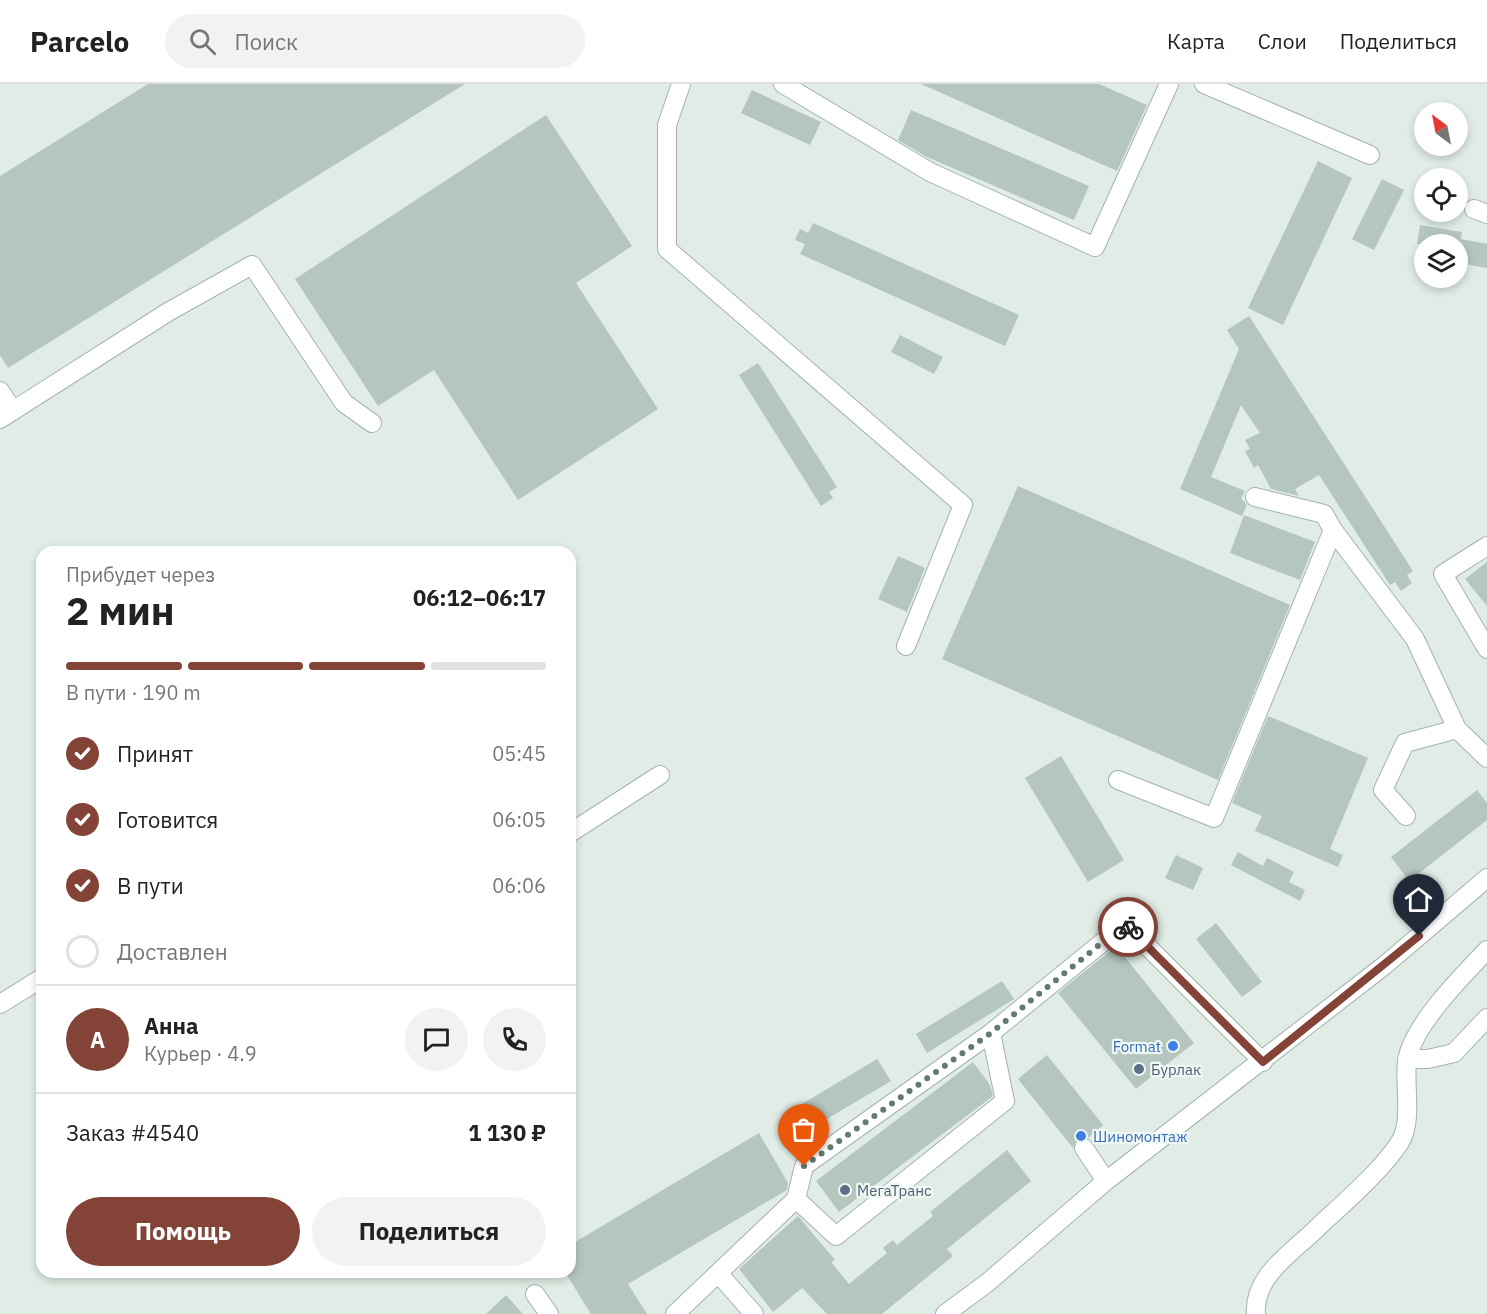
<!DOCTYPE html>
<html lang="ru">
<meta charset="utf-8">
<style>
body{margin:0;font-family:"IBM Plex Sans",sans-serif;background:#f2f2f2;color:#222;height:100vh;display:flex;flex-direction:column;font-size:22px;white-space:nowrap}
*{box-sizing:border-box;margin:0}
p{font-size:20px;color:#767676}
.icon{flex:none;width:33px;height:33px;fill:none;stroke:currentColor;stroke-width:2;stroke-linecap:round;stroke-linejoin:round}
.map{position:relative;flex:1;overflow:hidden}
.panel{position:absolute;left:36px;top:462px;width:540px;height:732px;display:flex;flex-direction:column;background:#fff;border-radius:18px;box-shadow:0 3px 9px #0003}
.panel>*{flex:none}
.needle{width:39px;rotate:328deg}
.fabs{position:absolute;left:1414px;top:18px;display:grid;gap:12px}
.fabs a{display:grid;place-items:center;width:54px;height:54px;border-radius:50%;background:#fff;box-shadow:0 3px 9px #0003;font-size:30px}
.pin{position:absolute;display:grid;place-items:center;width:51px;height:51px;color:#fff;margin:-62px -26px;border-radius:50% 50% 50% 0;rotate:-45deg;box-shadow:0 0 6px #0007}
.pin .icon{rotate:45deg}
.courier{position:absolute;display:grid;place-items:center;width:60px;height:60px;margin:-30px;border:4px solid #834437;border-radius:50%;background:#fff;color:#222;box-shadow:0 2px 8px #0007}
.headline em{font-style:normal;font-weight:700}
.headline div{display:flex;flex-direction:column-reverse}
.headline{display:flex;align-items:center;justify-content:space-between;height:102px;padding:0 30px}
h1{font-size:39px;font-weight:700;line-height:45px}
.bar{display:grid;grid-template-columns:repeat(4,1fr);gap:9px 6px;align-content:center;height:72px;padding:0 30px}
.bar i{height:8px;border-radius:4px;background:#e0e0e0}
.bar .selected{background:#834437}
.bar p{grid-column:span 4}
.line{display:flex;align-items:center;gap:15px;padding:0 30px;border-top:2px solid #e0e0e0}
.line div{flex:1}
.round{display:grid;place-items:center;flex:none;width:63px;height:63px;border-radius:32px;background:#f2f2f2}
ol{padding:0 30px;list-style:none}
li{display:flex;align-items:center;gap:18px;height:66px}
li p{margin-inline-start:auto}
li .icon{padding:6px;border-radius:50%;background:#834437;color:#fff;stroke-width:4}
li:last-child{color:#767676}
li i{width:33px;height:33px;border:3px solid #e0e0e0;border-radius:50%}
.action{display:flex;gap:12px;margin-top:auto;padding:12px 30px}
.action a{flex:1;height:69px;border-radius:36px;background:#834437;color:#fff;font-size:24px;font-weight:700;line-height:69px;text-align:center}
.action a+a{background:#f2f2f2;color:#222}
header{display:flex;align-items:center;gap:36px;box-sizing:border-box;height:84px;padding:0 30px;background:#fff;border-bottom:2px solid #e0e0e0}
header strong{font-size:28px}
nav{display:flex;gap:33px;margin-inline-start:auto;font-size:21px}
.search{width:420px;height:54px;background:#f2f2f2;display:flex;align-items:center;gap:15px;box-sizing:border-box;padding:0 21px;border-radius:33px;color:#767676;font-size:22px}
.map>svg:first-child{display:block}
.building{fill:#b5c6be}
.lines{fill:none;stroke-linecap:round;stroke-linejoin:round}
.minor-casing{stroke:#a3b4ac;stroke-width:20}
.minor{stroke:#fff;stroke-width:18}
.done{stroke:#637a71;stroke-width:6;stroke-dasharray:0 10.8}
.route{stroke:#834437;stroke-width:8}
.shop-dot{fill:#3f7fe0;stroke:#f0f8f3;stroke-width:2}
.service-dot{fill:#5c6f8a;stroke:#f0f8f3;stroke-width:2}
.labels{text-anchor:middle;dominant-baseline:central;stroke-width:4.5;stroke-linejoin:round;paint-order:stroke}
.shop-label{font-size:15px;fill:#366cbe;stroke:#f0f8f3;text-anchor:end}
.service-label{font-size:15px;fill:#4e5e75;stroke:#f0f8f3;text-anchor:start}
</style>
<header>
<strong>Parcelo</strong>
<div class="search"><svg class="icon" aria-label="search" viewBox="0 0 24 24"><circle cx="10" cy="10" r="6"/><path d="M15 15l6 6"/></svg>Поиск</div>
<nav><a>Карта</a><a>Слои</a><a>Поделиться</a></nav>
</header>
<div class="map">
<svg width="1487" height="1230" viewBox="0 0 1487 1230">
<rect width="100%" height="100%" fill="#e0ece5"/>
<!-- building -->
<path class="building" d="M148,0H465L8,284L0,271V92Z
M921,0H1099L1147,21L1117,87Z
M752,6L821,38L810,61L741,29Z
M911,26L1089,102L1074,136L927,73L898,56Z
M546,31L632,162L576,199L658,325L518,416L434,286L378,322L295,195Z
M1318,77L1352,94L1283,241L1248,224Z
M1382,95L1404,106L1374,166L1352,155Z
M813,139L1019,231L1005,262L800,170L805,160L795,156L800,145L808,149Z
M1420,141L1462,148L1461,155L1487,160V184L1458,179V160H1417Z
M1249,232L1413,487L1407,491L1412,499L1401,507L1395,498L1390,501L1319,391L1295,405L1299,412L1271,405L1258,381L1254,384L1245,367L1250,365L1245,356L1260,349L1241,321L1211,393L1245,407L1241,414L1247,421L1242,432L1180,405L1239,265L1227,246Z
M900,251L943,273L934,290L891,268Z
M758,279L837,403L829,408L833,414L821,422L739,291Z
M1018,402L1290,521L1218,696L942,575Z
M1244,431L1315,458L1300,496L1230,469Z
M898,472L925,484L907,528L878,515Z
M1487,478V522L1465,495Z
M1268,632L1368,674L1330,765L1343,771L1338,783L1255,747L1262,732L1232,719Z
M1061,672L1124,776L1088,798L1025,694Z
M1477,706L1487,719V736L1409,797L1391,773Z
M1238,768L1263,782L1267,774L1294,788L1289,798L1305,806L1300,817L1231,781Z
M1176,771L1203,784L1193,806L1165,794Z
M1216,839L1262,898L1242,913L1196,855Z
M1116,862L1194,959L1136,1005L1058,909Z
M1002,897L1014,915L927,969L916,950Z
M1047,971L1103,1041L1088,1054L1077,1055L1073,1064L1018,995Z
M877,975L891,997L815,1042L802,1020Z
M973,978L990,1001L993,1012L839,1128L816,1097Z
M759,1049L788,1099L787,1106L628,1200L647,1230H591L565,1188H570V1161Z
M1007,1066L1031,1097L947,1165L953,1172L882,1230H827L802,1204L773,1228L739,1185L798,1132L835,1176L831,1178L849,1200L887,1169L883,1164L893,1156L897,1161L933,1132L930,1128Z
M506,1211L523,1230H486Z"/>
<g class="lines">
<!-- minor casing -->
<g class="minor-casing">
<path id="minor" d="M681,0L667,41V165L963,421L906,562
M783,0L930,88L1095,163L1169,0
M1204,0L1370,71
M1474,125L1487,130
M0,307L13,327
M0,335L168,228L252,181L344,319L372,339
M1255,413L1324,430L1333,446L1415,555L1457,645
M1487,462L1443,490L1487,565
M1118,696L1214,734L1333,446
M1406,732L1383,706L1405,659L1457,645L1487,674
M570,749L660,691
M0,920L42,894
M1407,975H1428L1454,969L1487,934
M1084,1064L1106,1097
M796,1115L836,1152L1005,1017L991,949
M718,1189L754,1230
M535,1210L549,1230
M675,1230L796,1115L804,1082L991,949L1125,840L1263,978
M945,1230L987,1199L1106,1097L1385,881L1487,794
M1256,1230C1253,1193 1291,1169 1314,1147C1339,1123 1382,1087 1400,1058C1413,1038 1404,1000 1407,977C1412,942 1463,891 1487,866"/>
</g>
<!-- minor -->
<use href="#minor" class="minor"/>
</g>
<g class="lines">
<!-- done -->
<path class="done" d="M804,1082L991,949L1125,840L1128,843"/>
<!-- route -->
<path class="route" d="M1128,843L1263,978L1419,852"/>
</g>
<!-- markers -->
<g class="shop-dot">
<circle cx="1173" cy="962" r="6"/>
<circle cx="1081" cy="1052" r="6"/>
</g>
<g class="service-dot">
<circle cx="1139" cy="985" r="6"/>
<circle cx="845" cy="1106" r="6"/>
</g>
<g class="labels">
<!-- shop labels -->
<g class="shop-label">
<text x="1161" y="962">Format</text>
<text x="1093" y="1052" text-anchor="start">Шиномонтаж</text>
</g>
<!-- service labels -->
<g class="service-label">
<text x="1151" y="985">Бурлак</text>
<text x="857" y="1106">МегаТранс</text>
</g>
</g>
</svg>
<div class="fabs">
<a><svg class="needle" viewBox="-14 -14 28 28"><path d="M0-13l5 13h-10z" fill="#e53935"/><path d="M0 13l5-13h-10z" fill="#767676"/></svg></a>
<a><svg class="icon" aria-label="locate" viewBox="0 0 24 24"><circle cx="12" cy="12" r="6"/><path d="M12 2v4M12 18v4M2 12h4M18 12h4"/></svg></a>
<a><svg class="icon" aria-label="layers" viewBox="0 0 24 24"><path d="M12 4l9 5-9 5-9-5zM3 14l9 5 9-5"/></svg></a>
</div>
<div class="pin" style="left:804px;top:1082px;background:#ea580c"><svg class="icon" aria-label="bag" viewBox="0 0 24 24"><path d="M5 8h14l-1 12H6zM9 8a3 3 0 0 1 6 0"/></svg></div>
<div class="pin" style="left:1419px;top:852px;background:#1f2937"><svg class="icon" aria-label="home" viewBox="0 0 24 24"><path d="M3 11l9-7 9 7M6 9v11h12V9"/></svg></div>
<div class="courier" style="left:1128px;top:843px"><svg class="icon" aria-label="bike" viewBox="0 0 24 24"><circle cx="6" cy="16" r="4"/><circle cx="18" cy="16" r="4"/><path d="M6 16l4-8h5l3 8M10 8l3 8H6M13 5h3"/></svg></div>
<section class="panel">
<div class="headline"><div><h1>2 мин</h1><p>Прибудет через</p></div><em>06:12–06:17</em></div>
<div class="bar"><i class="selected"></i><i class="selected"></i><i class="selected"></i><i></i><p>В пути · 190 m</p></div>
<ol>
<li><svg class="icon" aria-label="check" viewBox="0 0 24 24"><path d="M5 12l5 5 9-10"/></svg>Принят<p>05:45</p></li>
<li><svg class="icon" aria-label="check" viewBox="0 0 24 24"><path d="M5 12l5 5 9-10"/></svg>Готовится<p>06:05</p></li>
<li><svg class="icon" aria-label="check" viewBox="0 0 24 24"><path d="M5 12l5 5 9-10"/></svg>В пути<p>06:06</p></li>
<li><i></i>Доставлен</li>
</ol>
<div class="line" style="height:108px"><b class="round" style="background:#834437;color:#fff">А</b><div><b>Анна</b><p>Курьер · 4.9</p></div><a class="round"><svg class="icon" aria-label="chat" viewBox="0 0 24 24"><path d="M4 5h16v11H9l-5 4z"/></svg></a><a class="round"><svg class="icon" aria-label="phone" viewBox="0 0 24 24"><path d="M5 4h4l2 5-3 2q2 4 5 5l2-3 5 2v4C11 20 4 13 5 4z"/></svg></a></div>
<div class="line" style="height:78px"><div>Заказ #4540</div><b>1 130 ₽</b></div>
<div class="action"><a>Помощь</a><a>Поделиться</a></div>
</section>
</div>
